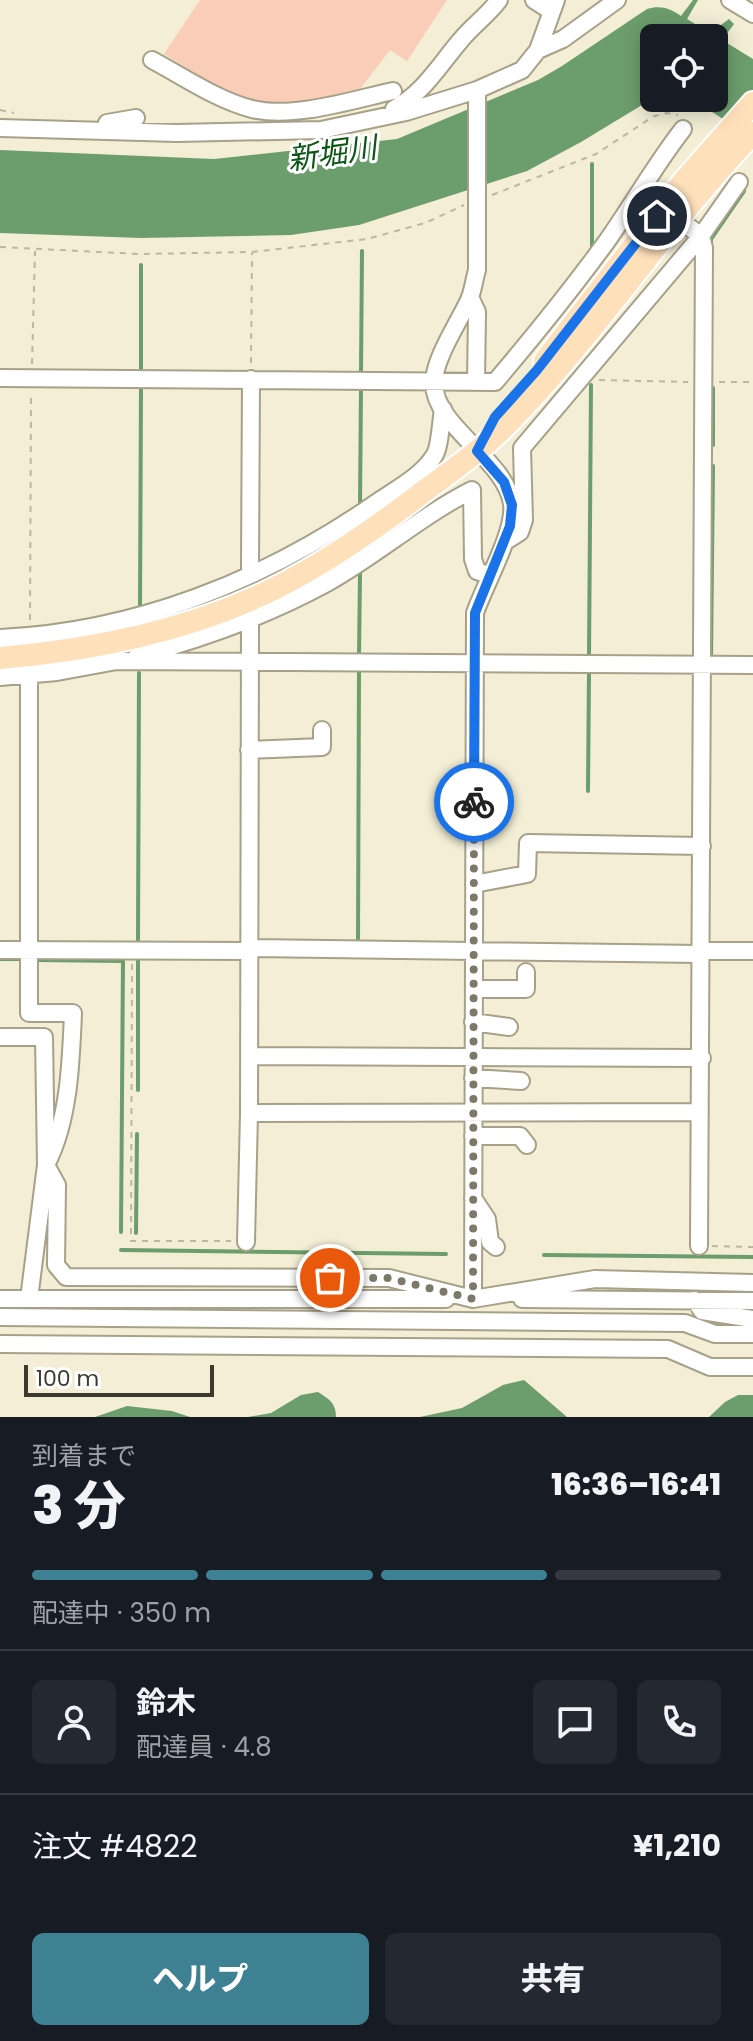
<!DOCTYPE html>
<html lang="ja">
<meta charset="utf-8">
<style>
body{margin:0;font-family:Poppins,"Noto Sans JP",sans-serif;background:#242831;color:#f1f3f6;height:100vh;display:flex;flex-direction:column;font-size:30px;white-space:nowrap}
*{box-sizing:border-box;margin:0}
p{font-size:26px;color:#9ea1a6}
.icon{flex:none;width:44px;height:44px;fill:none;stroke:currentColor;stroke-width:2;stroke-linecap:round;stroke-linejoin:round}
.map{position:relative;height:1417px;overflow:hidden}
.sheet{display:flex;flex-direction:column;background:#171b24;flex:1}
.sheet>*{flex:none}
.fabs{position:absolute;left:640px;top:24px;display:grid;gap:16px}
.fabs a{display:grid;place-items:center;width:88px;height:88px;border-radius:12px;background:#171b24;box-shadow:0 4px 20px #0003;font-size:40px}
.scale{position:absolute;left:24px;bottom:20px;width:190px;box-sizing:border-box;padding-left:8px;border:4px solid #3c3a30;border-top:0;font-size:22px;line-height:28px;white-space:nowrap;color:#3c3a30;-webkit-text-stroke:6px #fff;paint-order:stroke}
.pin{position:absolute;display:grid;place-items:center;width:68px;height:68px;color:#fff;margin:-34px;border:4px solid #fff;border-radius:50%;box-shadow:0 2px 8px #0007}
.courier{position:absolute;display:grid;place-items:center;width:80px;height:80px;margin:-40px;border:6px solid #1a73e8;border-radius:50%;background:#fff;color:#222;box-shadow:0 2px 10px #0007}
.overview em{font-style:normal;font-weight:800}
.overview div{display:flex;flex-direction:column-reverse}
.overview{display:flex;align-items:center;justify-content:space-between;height:136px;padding:0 32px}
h1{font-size:52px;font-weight:800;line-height:60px}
.bar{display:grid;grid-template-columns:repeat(4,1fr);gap:12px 8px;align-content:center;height:96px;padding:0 32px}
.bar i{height:10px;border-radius:6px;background:#363941}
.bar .selected{background:#3e8192}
.bar p{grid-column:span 4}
.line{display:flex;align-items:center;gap:20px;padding:0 32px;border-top:2px solid #363941}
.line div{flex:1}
.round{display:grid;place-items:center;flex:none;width:84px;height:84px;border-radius:12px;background:#242831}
.primary-button{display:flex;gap:16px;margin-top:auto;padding:16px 32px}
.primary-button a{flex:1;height:92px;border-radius:12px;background:#3e8192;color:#fff;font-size:32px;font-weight:800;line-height:92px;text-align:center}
.primary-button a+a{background:#242831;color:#f1f3f6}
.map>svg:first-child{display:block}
.green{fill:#f9cdb7}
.water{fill:#6c9d6c}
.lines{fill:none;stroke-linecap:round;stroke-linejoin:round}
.stream{stroke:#6c9d6c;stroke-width:4}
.minor-casing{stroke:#a7a18a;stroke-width:20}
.major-casing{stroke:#fff;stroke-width:26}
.path{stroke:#bbb7a2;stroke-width:2;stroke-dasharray:6 6;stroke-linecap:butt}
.minor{stroke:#fff;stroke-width:16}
.major{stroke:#fee0bb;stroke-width:22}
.done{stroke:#7c796a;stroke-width:8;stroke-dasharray:0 14.4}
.route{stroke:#1a73e8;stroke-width:10}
.labels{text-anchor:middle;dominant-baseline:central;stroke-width:6;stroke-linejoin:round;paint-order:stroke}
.water-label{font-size:30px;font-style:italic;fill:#0c5615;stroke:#fff}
</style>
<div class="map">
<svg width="753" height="1417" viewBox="0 0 753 1417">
<rect width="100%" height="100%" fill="#f3eed5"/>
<!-- green -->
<path class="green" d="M200,0H447L407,61L390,50L360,89L296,104L275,105L249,103L232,96L164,54Z"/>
<!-- water -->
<path class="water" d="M693,0H698L687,19L710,33L729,19L734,24L722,40L753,59V138L690,98H714V38H654V98H676L652,99L581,142L527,171L359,225L291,235L141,238L0,233V150L214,159L397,139L538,80L562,66L647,9C660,5 670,8 681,16Z
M524,1380L567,1417H420L462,1408L503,1385Z
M318,1392C329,1399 336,1403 336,1417H248L271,1413L301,1395Z
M738,1395H753V1417H709L725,1402Z
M127,1406L172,1411L190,1417H95Z"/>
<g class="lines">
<!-- stream -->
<path class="stream" d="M711,246V239L744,191
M592,250V164
M141,371V265
M361,372L362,251
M713,388V445
M360,507L361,387
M140,610L141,385
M359,657L360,573
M589,658L591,385
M711,659L713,466
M588,791L589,671
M138,942L139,673
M358,945L359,669
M0,959H19
M37,960L123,961L121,1232
M138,1090V957
M136,1233L137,1134
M121,1250L446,1254
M544,1255L753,1257"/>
<!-- minor casing -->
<g class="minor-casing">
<path id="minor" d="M534,0L551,11
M730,0L753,14
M538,50L563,39L617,0
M152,60C184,77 217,100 252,109C294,119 352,100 393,91
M394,109C424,92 438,67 460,41C472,26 487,16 499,0
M107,123L136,118
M0,128L177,133L321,130L406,112L477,90L522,70L538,50L556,0
M685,224L701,236L704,248L699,1246
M470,297L477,312L476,381
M0,378L495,382C534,336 572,289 607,241C633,204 655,165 683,129
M506,541L520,532L524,520L522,448L701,236L739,182
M250,569L251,379
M0,638C134,632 263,581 373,505C393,491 421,477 434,456C440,448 441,420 443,409
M137,656C202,639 268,615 327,583C377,555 421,516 472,490L473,559L477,571L488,575
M29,675V1013H73C71,1063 69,1121 46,1165L57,1185L56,1265L66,1277L389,1278L473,1299L595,1279L753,1283
M0,677L57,672L117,661L753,665
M249,750L322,747V730
M474,884L527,874L528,843L702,846
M249,948L700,954
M0,950L249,951
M700,951H753
M474,989H526V972
M473,1022L509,1027
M0,1037H44L46,1165L29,1299
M249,1056L702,1058
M473,1078L521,1081
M249,1113L700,1112
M473,1136H520L527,1145
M473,1198L487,1219L490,1242L496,1247
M246,1242L249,1113L250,624
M0,1299H446
M473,1299L475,613C484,586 516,530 512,504C506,460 435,427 434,384C433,360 459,322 469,300C473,291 474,280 477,270V90
M522,1299L753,1301
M695,1300L702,1311L753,1319
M0,1317L685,1323L715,1334H753
M0,1344L668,1349L710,1367H753"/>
</g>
<!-- major casing -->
<g class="major-casing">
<path id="major" d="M545,361L684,181L753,103
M0,658C104,649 216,625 307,571C349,547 388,519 427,489C454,469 483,449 507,424C596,334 665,225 753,133"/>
</g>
<!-- path -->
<path class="path" d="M0,110L14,113
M492,195L596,154L654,116L667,113L678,115
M0,247L139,254L252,252L367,239L425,223L464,205
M251,363L252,253
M32,364L35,251
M599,380L688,382
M719,382H753
M30,620L31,395
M132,964L131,1241H231
M712,1246L753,1247"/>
<!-- minor -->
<use href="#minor" class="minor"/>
<!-- major -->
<use href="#major" class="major"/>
</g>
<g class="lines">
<!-- done -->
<path class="done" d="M330,1278H389L473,1299L474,802"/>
<!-- route -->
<path class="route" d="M474,802L475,613L510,526L512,505L504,482L477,451L495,417L537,370L657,216"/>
</g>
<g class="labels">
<!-- water labels -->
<g class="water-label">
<text transform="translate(332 153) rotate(-8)">新堀川</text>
</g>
</g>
</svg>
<div class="fabs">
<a><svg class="icon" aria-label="locate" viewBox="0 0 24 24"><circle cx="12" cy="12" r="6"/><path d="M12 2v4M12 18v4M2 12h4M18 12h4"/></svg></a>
</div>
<div class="scale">100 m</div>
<div class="pin" style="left:330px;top:1278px;background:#ea580c"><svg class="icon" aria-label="bag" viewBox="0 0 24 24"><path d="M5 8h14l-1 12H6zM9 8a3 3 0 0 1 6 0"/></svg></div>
<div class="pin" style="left:657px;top:216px;background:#1f2937"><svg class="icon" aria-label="home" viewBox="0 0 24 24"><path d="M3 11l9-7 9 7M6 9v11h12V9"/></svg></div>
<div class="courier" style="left:474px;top:802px"><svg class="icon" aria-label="bike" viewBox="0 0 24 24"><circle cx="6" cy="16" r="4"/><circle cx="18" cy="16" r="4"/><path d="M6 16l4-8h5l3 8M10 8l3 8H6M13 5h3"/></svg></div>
</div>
<section class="sheet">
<div class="overview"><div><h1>3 分</h1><p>到着まで</p></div><em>16:36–16:41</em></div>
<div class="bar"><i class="selected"></i><i class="selected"></i><i class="selected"></i><i></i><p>配達中 · 350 m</p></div>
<div class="line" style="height:144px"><a class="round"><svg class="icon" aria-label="person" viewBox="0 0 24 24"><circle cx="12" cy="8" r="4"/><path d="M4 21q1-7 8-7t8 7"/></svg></a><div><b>鈴木</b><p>配達員 · 4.8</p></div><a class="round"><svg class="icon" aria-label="chat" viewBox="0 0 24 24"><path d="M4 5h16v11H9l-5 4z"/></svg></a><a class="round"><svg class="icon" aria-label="phone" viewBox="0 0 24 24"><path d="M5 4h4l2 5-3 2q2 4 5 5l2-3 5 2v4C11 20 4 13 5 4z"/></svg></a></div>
<div class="line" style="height:104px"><div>注文 #4822</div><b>¥1,210</b></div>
<div class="primary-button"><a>ヘルプ</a><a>共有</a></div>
</section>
